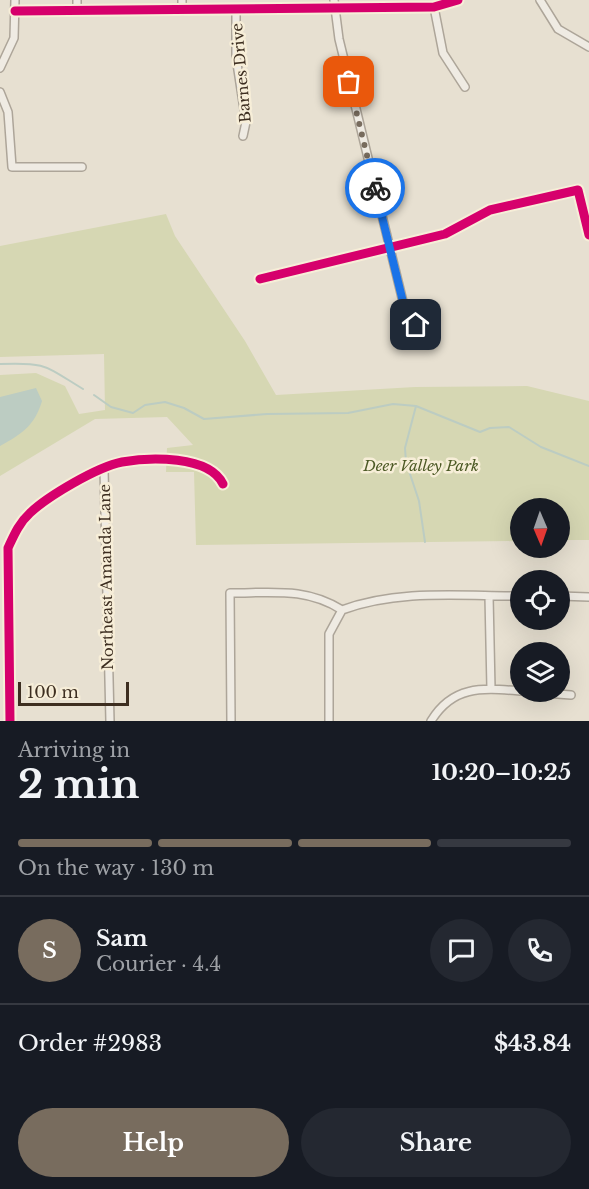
<!DOCTYPE html>
<meta charset="utf-8">
<style>
body{margin:0;font-family:"Libre Baskerville",serif;background:#242831;color:#f1f3f6;height:100vh;display:flex;flex-direction:column;font-size:22px;white-space:nowrap}
*{box-sizing:border-box;margin:0}
p{font-size:20px;color:#9ea1a6}
.icon{flex:none;width:33px;height:33px;fill:none;stroke:currentColor;stroke-width:2;stroke-linecap:round;stroke-linejoin:round}
.map{position:relative;height:721px;overflow:hidden}
.details{display:flex;flex-direction:column;background:#171b24;flex:1}
.details>*{flex:none}
.needle{width:39px;rotate:178deg}
.tools{position:absolute;left:510px;top:498px;display:grid;gap:12px}
.tools a{display:grid;place-items:center;width:60px;height:60px;border-radius:50%;background:#171b24;box-shadow:0 6px 24px #0002;font-size:30px}
.scale{position:absolute;left:18px;bottom:15px;width:111px;box-sizing:border-box;padding-left:6px;border:3px solid #3d2e20;border-top:0;font-size:16px;line-height:21px;white-space:nowrap;color:#3d2e20;-webkit-text-stroke:4px #f7eed8;paint-order:stroke}
.pin{position:absolute;display:grid;place-items:center;width:51px;height:51px;color:#fff;margin:-26px;border-radius:12px;box-shadow:0 3px 9px #0006}
.courier{position:absolute;display:grid;place-items:center;width:60px;height:60px;margin:-30px;border:4px solid #1a73e8;border-radius:50%;background:#fff;color:#222;box-shadow:0 2px 8px #0007}
.summary em{font-style:normal;font-weight:700}
.summary div{display:flex;flex-direction:column-reverse}
.summary{display:flex;align-items:center;justify-content:space-between;height:102px;padding:0 18px}
h1{font-size:39px;font-weight:700;line-height:45px}
.bar{display:grid;grid-template-columns:repeat(4,1fr);gap:9px 6px;align-content:center;height:72px;padding:0 18px}
.bar i{height:8px;border-radius:4px;background:#363941}
.bar .active{background:#786c5e}
.bar p{grid-column:span 4}
.line{display:flex;align-items:center;gap:15px;padding:0 18px;border-top:2px solid #363941}
.line div{flex:1}
.round{display:grid;place-items:center;flex:none;width:63px;height:63px;border-radius:32px;background:#242831}
.primary-button{display:flex;gap:12px;margin-top:auto;padding:12px 18px}
.primary-button a{flex:1;height:69px;border-radius:36px;background:#786c5e;color:#fff;font-size:24px;font-weight:700;line-height:69px;text-align:center}
.primary-button a+a{background:#242831;color:#f1f3f6}
.map>svg:first-child{display:block}
.green{fill:#d6d7b3}
.water{fill:#bcccc2}
.lines{fill:none;stroke-linecap:round;stroke-linejoin:round}
.stream{stroke:#bcccc2;stroke-width:2}
.street-casing{stroke:#ada599;stroke-width:10}
.street{stroke:#efebe3;stroke-width:7}
.cycleway-casing{stroke:#f7eed8;stroke-width:13}
.cycleway{stroke:#d6006c;stroke-width:9}
.done{stroke:#786c5e;stroke-width:6;stroke-dasharray:0 10.8}
.route{stroke:#1a73e8;stroke-width:8}
.labels{text-anchor:middle;dominant-baseline:central;stroke-width:5;stroke-linejoin:round;paint-order:stroke}
.street-label{font-size:15px;fill:#3d2e20;stroke:#f7eed8}
.park-label{font-size:15px;font-style:italic;fill:#4d5a26;stroke:#f7eed8}
</style>
<div class="map">
<svg width="589" height="721" viewBox="0 0 589 721">
<rect width="100%" height="100%" fill="#e7e0d1"/>
<!-- green -->
<path class="green" d="M166,214L175,236L245,341L276,395L415,387L527,386L589,401V540H560V508H520V541L196,545L194,472H166L167,448L193,445L167,417L95,419L0,476V375L36,373L65,386L79,414L105,410L104,354L0,357V246Z"/>
<!-- water -->
<path class="water" d="M36,388L42,401C35,425 22,434 0,446V397Z"/>
<g class="lines">
<!-- stream -->
<path class="stream" d="M0,364C47,362 45,366 83,389
M94,395L111,407L133,413L145,405L165,402L184,408L204,419L267,414L348,413L393,404L416,406L480,432L490,428L509,427L541,447L589,466
M416,406L405,448L406,462L419,501L425,542"/>
<!-- street casing -->
<g class="street-casing">
<path id="street" d="M334,0L339,39L406,314L416,325
M540,0L558,29L589,47
M434,7L443,53L465,87
M236,9V57L246,122L243,136
M77,10V0
M15,11L434,7L458,0
M182,11V0
M0,68L14,38L15,0
M0,92L8,112L12,167H82
M260,279L445,234L490,210L578,190L589,235
M104,469L110,721
M489,596L491,689
M560,596L589,597
M531,692L571,695
M10,721L8,548C14,535 19,523 30,513C48,496 97,467 122,462C149,457 209,455 223,484
M231,721L230,593C271,593 306,587 342,610
M329,721V634L342,610C398,589 461,596 520,596
M431,721C453,685 482,688 520,691"/>
</g>
<!-- street -->
<use href="#street" class="street"/>
<!-- cycleway casing -->
<g class="cycleway-casing">
<path id="cycleway" d="M15,11L434,7L458,0
M260,279L445,234L490,210L578,190L589,235
M10,721L8,548C14,535 19,523 30,513C48,496 97,467 122,462C149,457 209,455 223,484"/>
</g>
<!-- cycleway -->
<use href="#cycleway" class="cycleway"/>
</g>
<g class="lines">
<!-- done -->
<path class="done" d="M349,82L375,188"/>
<!-- route -->
<path class="route" d="M375,188L406,314L416,325"/>
</g>
<g class="labels">
<!-- street labels -->
<g class="street-label">
<text transform="translate(241 73) rotate(-95)">Barnes Drive</text>
<text transform="translate(106 577) rotate(-91)">Northeast Amanda Lane</text>
</g>
<!-- park labels -->
<g class="park-label">
<text x="421" y="465">Deer Valley Park</text>
</g>
</g>
</svg>
<div class="tools">
<a><svg class="needle" viewBox="-14 -14 28 28"><path d="M0-13l5 13h-10z" fill="#e53935"/><path d="M0 13l5-13h-10z" fill="#9ea1a6"/></svg></a>
<a><svg class="icon" aria-label="locate" viewBox="0 0 24 24"><circle cx="12" cy="12" r="6"/><path d="M12 2v4M12 18v4M2 12h4M18 12h4"/></svg></a>
<a><svg class="icon" aria-label="layers" viewBox="0 0 24 24"><path d="M12 4l9 5-9 5-9-5zM3 14l9 5 9-5"/></svg></a>
</div>
<div class="scale">100 m</div>
<div class="pin" style="left:349px;top:82px;background:#ea580c"><svg class="icon" aria-label="bag" viewBox="0 0 24 24"><path d="M5 8h14l-1 12H6zM9 8a3 3 0 0 1 6 0"/></svg></div>
<div class="pin" style="left:416px;top:325px;background:#1f2937"><svg class="icon" aria-label="home" viewBox="0 0 24 24"><path d="M3 11l9-7 9 7M6 9v11h12V9"/></svg></div>
<div class="courier" style="left:375px;top:188px"><svg class="icon" aria-label="bike" viewBox="0 0 24 24"><circle cx="6" cy="16" r="4"/><circle cx="18" cy="16" r="4"/><path d="M6 16l4-8h5l3 8M10 8l3 8H6M13 5h3"/></svg></div>
</div>
<section class="details">
<div class="summary"><div><h1>2 min</h1><p>Arriving in</p></div><em>10:20–10:25</em></div>
<div class="bar"><i class="active"></i><i class="active"></i><i class="active"></i><i></i><p>On the way · 130 m</p></div>
<div class="line" style="height:108px"><b class="round" style="background:#786c5e;color:#fff">S</b><div><b>Sam</b><p>Courier · 4.4</p></div><a class="round"><svg class="icon" aria-label="chat" viewBox="0 0 24 24"><path d="M4 5h16v11H9l-5 4z"/></svg></a><a class="round"><svg class="icon" aria-label="phone" viewBox="0 0 24 24"><path d="M5 4h4l2 5-3 2q2 4 5 5l2-3 5 2v4C11 20 4 13 5 4z"/></svg></a></div>
<div class="line" style="height:78px"><div>Order #2983</div><b>$43.84</b></div>
<div class="primary-button"><a>Help</a><a>Share</a></div>
</section>
